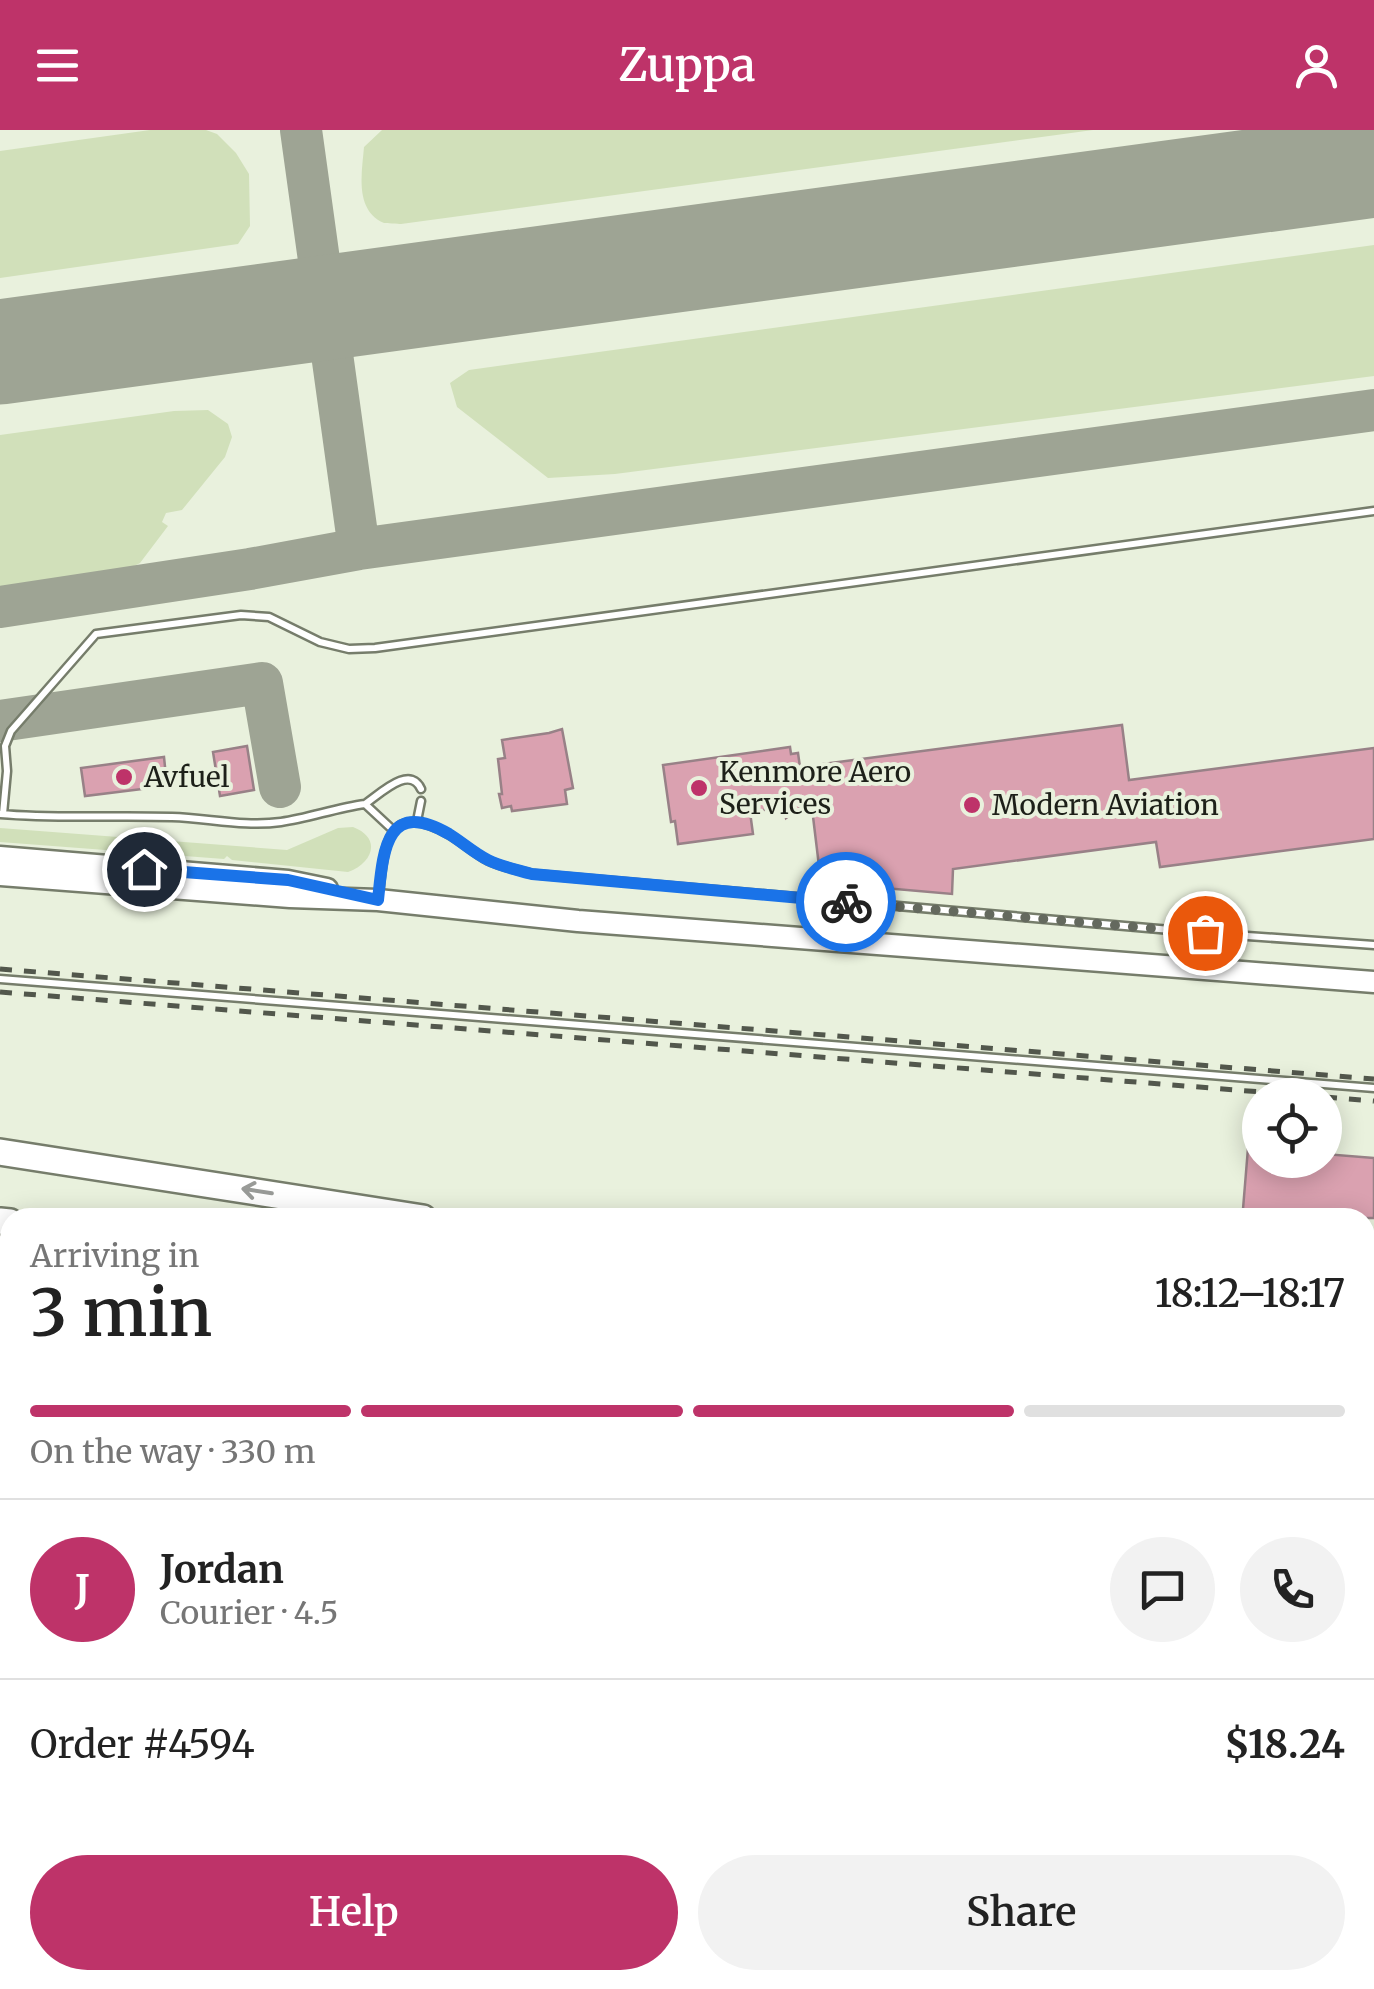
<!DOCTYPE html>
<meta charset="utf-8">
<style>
body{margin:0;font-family:Merriweather,serif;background:#f2f2f2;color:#222;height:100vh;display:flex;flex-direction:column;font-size:38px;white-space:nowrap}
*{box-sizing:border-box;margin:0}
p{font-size:32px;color:#767676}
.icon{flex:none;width:55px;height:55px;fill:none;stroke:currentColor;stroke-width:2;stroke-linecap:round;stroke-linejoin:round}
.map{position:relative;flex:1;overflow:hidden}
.side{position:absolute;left:0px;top:1078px;width:1375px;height:782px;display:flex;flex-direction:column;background:#fff;border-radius:30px 30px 0 0;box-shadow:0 5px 25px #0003}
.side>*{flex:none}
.fabs{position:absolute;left:1242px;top:948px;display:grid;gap:20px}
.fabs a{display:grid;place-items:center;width:100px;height:100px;border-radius:50%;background:#fff;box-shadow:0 5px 25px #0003;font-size:50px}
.pin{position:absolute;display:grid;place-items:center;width:85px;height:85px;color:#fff;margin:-42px;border:5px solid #fff;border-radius:50%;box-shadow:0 2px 10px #0007}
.courier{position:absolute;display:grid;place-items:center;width:100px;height:100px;margin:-50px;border:8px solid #1a73e8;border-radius:50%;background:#fff;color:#222;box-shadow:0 2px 12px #0007}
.overview em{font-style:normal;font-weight:600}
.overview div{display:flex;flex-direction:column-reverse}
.overview{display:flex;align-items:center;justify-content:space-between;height:170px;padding:0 30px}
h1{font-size:65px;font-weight:600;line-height:75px}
.bar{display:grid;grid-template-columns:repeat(4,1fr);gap:15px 10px;align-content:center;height:120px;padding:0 30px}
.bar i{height:12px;border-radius:8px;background:#e0e0e0}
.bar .selected{background:#be3369}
.bar p{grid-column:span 4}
.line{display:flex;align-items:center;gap:25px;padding:0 30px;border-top:2px solid #e0e0e0}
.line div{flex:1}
.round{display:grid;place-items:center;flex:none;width:105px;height:105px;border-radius:52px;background:#f2f2f2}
.button{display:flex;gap:20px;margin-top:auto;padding:20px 30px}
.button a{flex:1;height:115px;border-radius:60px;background:#be3369;color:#fff;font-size:40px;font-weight:600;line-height:115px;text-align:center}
.button a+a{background:#f2f2f2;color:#222}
header{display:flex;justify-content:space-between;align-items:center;height:130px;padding:0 30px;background:#be3369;color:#fff;font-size:45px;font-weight:600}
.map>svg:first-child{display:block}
.green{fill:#d1e0ba}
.forest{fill:#a6ba89}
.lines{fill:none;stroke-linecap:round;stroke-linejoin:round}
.taxiway{stroke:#9ea494;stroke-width:42}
.runway{stroke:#9ea494;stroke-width:105}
.building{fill:#daa1b0;stroke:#988187;stroke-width:2.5}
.service-casing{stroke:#767d6b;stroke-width:11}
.minor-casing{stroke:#767d6b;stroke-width:19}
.secondary-casing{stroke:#767d6b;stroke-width:25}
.motorway-casing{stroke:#767d6b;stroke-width:30}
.path{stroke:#878c7f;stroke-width:2.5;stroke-dasharray:5 5;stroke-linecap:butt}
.service{stroke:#fff;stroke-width:6}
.minor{stroke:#fff;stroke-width:14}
.secondary{stroke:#fff;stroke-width:20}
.motorway{stroke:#fff;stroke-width:25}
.rail{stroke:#52574c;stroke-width:5;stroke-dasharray:12 12;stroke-linecap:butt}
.oneway{stroke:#999b98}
.done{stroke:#64695e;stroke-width:10;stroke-dasharray:0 18}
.route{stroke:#1a73e8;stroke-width:12}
.poi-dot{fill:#be3369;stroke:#e9f1dd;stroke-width:4}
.labels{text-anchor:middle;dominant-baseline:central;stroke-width:8;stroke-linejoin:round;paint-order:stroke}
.poi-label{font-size:28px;fill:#1d2019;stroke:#e9f1dd;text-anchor:start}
</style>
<header><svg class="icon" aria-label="menu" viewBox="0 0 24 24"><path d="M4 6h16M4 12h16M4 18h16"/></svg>Zuppa<svg class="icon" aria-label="person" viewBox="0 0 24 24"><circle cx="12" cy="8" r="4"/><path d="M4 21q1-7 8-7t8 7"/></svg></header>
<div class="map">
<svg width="1374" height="1859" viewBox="0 0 1374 1859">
<rect width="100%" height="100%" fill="#e9f1dd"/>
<!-- green -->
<path class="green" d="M150,0H206L217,4L236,23L249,44L250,96L238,114L0,148V21Z
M382,0H1093L401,94C399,94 385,93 384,93C354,80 362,42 364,17Z
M1374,115V246L615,344L548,348L457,277L450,253L469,240Z
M208,280L228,294L232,307L225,327L182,380L166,383L162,392L168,396L140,433L111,448L0,464V305L174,281Z
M353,697C382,708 373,733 348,742L232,730L227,726L224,729L0,712V698L287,720L338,698Z"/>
<!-- forest -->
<path class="forest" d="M0,1141L10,1142V1534L0,1479Z
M1365,1347L1374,1348V1859H1293L1289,1850H1365Z"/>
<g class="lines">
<!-- taxiway -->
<path class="taxiway" d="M301,0L359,419
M0,477L250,439L359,419L1374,280
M0,591L262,553L280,657"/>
<!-- runway -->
<path class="runway" d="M0,222L1374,35"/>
</g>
<!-- building -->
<path class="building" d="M1122,595L1129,650L1374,618V709L1160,737L1156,712L953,739L952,764L839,754L837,734L819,736L811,670L786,688L784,677L750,682L753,704L678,714L675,691L671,692L663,635L790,617L791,624L798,623L800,637Z
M562,599L573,658L565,660L567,674L512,681L511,676L502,678L499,664H502L498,629L505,628L502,610L549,603Z
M247,616L254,660L220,666L213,622Z
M164,627L167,656L85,666L81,638Z
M1248,1018L1260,1019V1030H1325V1024L1374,1028V1088H1342L1243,1079Z"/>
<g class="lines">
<!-- service casing -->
<g class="service-casing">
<path id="service" d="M365,674C380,664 410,634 421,659
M0,684C57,689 114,685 172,687C208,688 244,697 281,692C309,688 336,678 365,674L394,701
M3,684L7,641L5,616L11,601L96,504L241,485L269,487L320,512L349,519L375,518L1374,381
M417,691L421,671
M379,764C384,717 387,669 448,704C462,712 474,723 487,730C501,737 518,740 533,744L1205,803L1374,815
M0,849L1374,958
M99,1859L101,1850"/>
</g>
<!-- minor casing -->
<g class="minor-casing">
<path id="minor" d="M0,1716L10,1720
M310,1850V1859
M588,1859L592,1850
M1159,1859L1163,1850"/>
</g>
<!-- secondary casing -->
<g class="secondary-casing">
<path id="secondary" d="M0,727L288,751L327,759
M0,745L290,767L378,770L578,791L1374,852
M418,1850L467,1859
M160,1859L210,1850"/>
</g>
<!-- motorway casing -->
<g class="motorway-casing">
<path id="motorway" d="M0,1022L423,1088
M0,1091L10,1092
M1365,1187L1374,1188
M1365,1304L1374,1305"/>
</g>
<!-- path -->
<path class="path" d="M287,1859H290"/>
<!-- service -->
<use href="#service" class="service"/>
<!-- minor -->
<use href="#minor" class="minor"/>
<!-- secondary -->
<use href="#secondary" class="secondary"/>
<!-- motorway -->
<use href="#motorway" class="motorway"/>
<!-- rail -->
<path class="rail" d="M0,839L1374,949
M0,862L1299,965
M1325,967L1374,971"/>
</g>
<!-- one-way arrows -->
<defs><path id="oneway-shaft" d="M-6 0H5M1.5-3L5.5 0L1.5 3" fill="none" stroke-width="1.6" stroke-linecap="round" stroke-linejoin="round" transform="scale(2.5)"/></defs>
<use class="oneway" href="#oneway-shaft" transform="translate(257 1061) rotate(-171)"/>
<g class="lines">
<!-- done -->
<path class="done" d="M846,772L1205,803"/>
<!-- route -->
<path class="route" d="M144,739L288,750L378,770C383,723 385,667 449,704C462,712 474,723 488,730C502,737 518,740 532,744L846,772"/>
</g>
<!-- markers -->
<g class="poi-dot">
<circle cx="124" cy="647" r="10"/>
<circle cx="699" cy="658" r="10"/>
<circle cx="972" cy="675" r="10"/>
</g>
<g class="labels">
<!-- poi labels -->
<g class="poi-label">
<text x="719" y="642">Kenmore Aero<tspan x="719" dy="32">Services</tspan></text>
<text x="144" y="647">Avfuel</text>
<text x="992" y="675">Modern Aviation</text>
</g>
</g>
</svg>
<div class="fabs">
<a><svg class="icon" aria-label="locate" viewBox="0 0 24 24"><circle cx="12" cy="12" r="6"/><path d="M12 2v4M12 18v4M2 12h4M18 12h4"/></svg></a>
</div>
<div class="pin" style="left:1205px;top:803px;background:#ea580c"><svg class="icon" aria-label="bag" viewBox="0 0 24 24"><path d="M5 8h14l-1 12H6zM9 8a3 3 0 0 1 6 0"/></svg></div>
<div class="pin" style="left:144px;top:739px;background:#1f2937"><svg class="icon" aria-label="home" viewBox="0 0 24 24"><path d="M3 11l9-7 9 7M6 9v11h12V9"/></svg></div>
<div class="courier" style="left:846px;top:772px"><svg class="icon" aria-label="bike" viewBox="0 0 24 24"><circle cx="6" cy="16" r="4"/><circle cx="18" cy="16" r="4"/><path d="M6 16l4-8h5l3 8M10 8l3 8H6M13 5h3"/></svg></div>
<section class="side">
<div class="overview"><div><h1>3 min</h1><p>Arriving in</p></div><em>18:12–18:17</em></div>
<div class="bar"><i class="selected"></i><i class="selected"></i><i class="selected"></i><i></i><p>On the way · 330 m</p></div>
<div class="line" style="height:180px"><b class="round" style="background:#be3369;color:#fff">J</b><div><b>Jordan</b><p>Courier · 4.5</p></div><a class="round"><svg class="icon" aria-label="chat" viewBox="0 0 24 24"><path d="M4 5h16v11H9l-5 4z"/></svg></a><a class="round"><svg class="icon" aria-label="phone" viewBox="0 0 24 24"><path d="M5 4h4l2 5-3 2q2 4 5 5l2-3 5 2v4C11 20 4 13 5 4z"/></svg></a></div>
<div class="line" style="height:130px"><div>Order #4594</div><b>$18.24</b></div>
<div class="button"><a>Help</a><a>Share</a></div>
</section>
</div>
